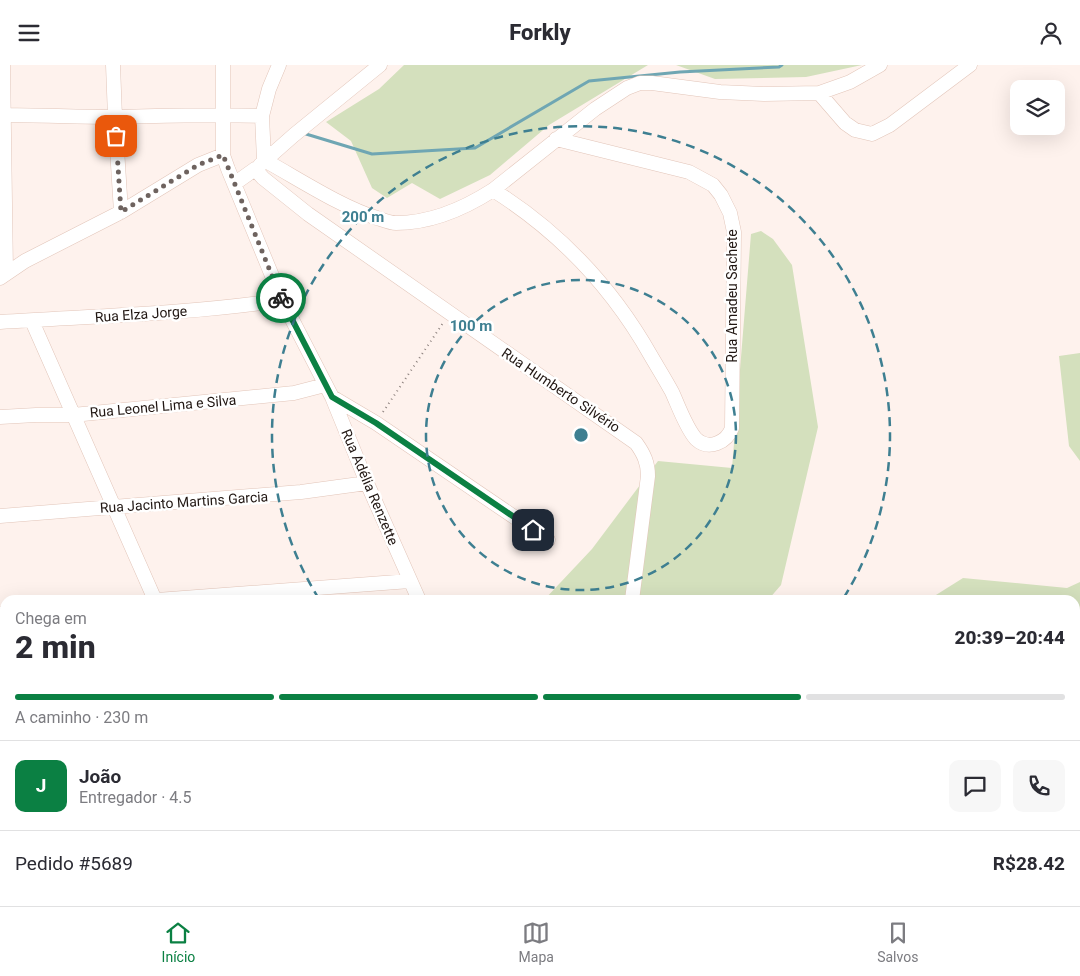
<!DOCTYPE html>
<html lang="pt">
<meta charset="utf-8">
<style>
body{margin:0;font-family:Roboto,sans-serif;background:#f7f7f7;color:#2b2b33;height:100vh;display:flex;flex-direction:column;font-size:19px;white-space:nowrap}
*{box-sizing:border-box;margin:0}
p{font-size:16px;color:#7c7c81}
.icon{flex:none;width:28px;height:28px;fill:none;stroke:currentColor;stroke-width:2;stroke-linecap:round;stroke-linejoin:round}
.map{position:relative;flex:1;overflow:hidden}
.details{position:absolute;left:0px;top:530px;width:1080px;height:311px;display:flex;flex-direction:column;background:#fff;border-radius:15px 15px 0 0;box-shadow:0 5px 20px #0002}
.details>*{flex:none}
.tools{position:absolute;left:1010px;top:15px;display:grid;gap:10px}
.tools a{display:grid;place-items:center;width:55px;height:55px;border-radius:10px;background:#fff;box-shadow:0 5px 20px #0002;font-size:25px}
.pin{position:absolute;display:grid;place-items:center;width:42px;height:42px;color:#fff;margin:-21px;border-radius:10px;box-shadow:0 2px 8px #0006}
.courier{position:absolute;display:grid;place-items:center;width:50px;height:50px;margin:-25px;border:4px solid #0b8043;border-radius:50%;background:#fff;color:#222;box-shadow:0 1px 6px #0007}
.headline em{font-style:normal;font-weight:800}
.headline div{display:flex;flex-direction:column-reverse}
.headline{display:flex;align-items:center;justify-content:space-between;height:85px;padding:0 15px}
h1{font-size:32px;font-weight:800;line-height:38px}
.bar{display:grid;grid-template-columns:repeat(4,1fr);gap:8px 5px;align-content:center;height:60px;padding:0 15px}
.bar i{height:6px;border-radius:4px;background:#e1e1e2}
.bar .active{background:#0b8043}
.bar p{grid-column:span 4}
.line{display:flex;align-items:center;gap:12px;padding:0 15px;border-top:1px solid #e1e1e2}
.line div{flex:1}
.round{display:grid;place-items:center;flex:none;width:52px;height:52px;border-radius:10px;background:#f7f7f7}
header{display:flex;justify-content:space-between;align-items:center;height:65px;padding:0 15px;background:#fff;font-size:22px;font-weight:800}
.tabs{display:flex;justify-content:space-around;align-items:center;height:70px;border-top:1px solid #e1e1e2;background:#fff;font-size:14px;color:#7c7c81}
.tabs a{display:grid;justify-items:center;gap:2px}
.tabs .active{color:#0b8043}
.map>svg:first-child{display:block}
.green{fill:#d4e0bd}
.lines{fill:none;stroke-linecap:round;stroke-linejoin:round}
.stream{stroke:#6fa6b3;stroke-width:3}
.minor-casing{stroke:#e2c5b9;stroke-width:15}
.path{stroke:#8d827e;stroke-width:2;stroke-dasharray:1 4;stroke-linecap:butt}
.minor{stroke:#fff;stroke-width:14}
.done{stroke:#6e635f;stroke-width:5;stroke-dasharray:0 9}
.route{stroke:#0b8043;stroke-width:6}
.ring{fill:none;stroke:#3e7f91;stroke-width:2.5;stroke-dasharray:9 6}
.labels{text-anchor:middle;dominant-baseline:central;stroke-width:5;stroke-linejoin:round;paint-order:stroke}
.street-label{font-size:14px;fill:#201612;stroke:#fff}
.centre{fill:#3e7f91;stroke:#fff;stroke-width:2.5}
.ring-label{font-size:15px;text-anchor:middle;font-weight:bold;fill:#3e7f91;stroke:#fff;stroke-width:5;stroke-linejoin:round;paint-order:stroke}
</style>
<header><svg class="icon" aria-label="menu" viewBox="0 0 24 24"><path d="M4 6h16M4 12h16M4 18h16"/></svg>Forkly<svg class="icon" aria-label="person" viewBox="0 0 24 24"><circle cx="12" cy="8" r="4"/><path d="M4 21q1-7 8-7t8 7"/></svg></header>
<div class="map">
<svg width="1080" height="841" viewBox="0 0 1080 841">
<rect width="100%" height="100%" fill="#fef2ed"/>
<!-- green -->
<path class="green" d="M404,0H648L549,60L490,110L440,134L412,118L387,133L372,123L351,76L326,57L379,24Z
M676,0H862L806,12L715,14Z
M761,166L773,174L792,200L818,362L781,520L768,535H544L592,484L658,396L732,403L751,169Z
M1080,288V396L1069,381L1059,291Z
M963,513L1067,523L1080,517V841H988L969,836H1075V535H928Z
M579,836H752L718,841H581Z"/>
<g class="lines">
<!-- stream -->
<path class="stream" d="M306,69L372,89L475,83L589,16L680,7L779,2L782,0"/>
<!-- minor casing -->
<g class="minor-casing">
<path id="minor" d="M3,0L6,208
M113,0L115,52L121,147
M223,0V90L228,104L282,235L332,332L367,418L419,535
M279,0L269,24L262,51L264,95C299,114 341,142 377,153C383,155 390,158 396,158C431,158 465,143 493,125L595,44L627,23L640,18H652L720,27L764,29L819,28L850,17L880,0
M819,28L845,58L855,65L872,69L890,60L970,0
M0,50C39,50 77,52 116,52C165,51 213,49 262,51
M260,100L294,70L380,0
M234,119L255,104L263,113L308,149L636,378C644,389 648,398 648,411L632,535
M493,125C560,167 612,222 651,291C658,303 665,314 672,327C678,340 686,363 696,374C709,386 727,377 732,363L734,167L730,148L721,130L713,120L689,107L556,74
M0,213L25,196L121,147L198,100L223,90
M32,256L155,535
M0,257C94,251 189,249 282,235
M332,332L376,358L548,475
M0,352L36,350H73L294,328L325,320
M0,451L301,427L367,418
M157,535L410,516
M0,549H5
M0,654H5
M0,718L5,721
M300,836L304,841
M435,836L438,841
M78,841L79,836
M163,841L164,836
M456,841L458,836
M576,841L578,836"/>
</g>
<!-- path -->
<path class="path" d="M383,347L443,258"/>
<!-- minor -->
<use href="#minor" class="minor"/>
</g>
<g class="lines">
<!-- done -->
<path class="done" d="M116,71L121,147L198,100L223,90L281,233"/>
<!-- route -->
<path class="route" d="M281,233L332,332L376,358L533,465"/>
</g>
<!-- distance rings -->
<g class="ring">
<circle cx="581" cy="370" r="155"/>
<path d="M319 534A309 309 0 1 1 843 534"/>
</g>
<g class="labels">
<!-- street labels -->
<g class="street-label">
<text transform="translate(732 231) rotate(-90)">Rua Amadeu Sachete</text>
<text transform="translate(141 249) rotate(-4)">Rua Elza Jorge</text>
<text transform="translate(561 325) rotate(34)">Rua Humberto Silvério</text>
<text transform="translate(163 341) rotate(-5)">Rua Leonel Lima e Silva</text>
<text transform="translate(370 422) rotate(67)">Rua Adélia Renzette</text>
<text transform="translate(184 437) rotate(-4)">Rua Jacinto Martins Garcia</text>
</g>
</g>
<circle cx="581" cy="370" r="8" class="centre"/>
<g class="ring-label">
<text x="363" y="157">200 m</text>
<text x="471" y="266">100 m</text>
</g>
</svg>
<div class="tools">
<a><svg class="icon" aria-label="layers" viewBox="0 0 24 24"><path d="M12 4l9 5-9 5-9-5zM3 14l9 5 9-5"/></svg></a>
</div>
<div class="pin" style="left:116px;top:71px;background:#ea580c"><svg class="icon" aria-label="bag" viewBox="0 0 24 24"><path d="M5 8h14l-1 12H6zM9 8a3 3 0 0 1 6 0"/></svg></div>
<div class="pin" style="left:533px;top:465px;background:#1f2937"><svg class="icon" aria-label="home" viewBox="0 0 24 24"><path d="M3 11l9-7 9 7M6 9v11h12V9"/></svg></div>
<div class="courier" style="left:281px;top:233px"><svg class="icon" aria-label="bike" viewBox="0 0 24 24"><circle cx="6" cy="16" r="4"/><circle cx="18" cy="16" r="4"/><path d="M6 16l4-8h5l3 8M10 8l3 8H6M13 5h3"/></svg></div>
<section class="details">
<div class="headline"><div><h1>2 min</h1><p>Chega em</p></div><em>20:39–20:44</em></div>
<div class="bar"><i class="active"></i><i class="active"></i><i class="active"></i><i></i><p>A caminho · 230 m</p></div>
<div class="line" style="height:90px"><b class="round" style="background:#0b8043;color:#fff">J</b><div><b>João</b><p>Entregador · 4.5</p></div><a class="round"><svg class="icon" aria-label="chat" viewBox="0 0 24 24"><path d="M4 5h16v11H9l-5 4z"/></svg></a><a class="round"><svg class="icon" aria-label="phone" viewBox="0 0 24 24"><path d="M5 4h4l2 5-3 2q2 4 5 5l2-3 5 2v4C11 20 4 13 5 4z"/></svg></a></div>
<div class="line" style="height:65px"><div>Pedido #5689</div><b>R$28.42</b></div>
</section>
</div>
<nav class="tabs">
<a class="active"><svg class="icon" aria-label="home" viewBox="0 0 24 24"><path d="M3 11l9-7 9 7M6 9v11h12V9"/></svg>Início</a>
<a><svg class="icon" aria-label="map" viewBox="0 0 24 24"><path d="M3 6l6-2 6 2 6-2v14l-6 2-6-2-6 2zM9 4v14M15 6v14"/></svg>Mapa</a>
<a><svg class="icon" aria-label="saved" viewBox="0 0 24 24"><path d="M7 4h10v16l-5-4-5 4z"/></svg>Salvos</a>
</nav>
